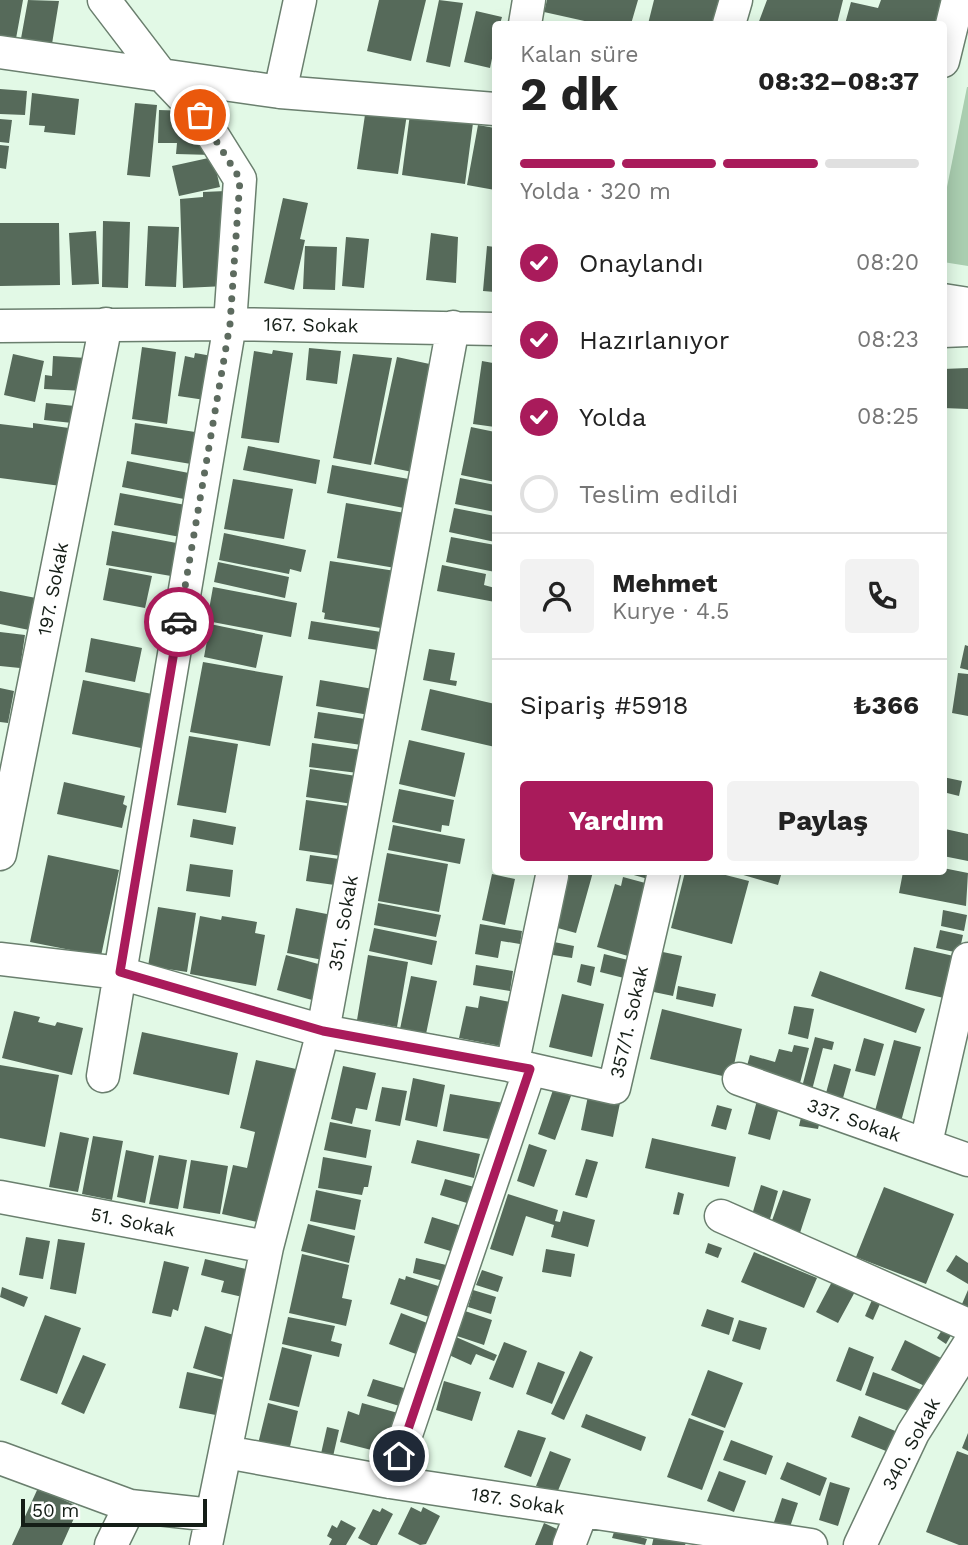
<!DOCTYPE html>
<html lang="tr">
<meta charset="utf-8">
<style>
body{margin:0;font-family:"Work Sans",sans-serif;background:#f2f2f2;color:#222;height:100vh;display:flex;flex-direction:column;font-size:26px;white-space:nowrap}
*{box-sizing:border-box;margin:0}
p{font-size:23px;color:#767676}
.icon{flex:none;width:38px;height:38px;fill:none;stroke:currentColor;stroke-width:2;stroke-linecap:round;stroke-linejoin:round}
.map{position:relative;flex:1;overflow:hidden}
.panel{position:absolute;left:492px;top:21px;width:455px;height:854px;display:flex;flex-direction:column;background:#fff;border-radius:7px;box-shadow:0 4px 18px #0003}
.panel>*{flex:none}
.scale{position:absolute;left:21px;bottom:18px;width:186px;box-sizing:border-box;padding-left:7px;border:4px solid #151e17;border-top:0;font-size:19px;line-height:24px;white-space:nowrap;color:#151e17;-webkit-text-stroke:5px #fff;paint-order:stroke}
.pin{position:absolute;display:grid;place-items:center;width:60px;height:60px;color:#fff;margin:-30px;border:4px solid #fff;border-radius:50%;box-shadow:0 2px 7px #0007}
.courier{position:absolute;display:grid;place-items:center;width:70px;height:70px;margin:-35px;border:5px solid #a91b5b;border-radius:50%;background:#fff;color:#222;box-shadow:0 2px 9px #0007}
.headline em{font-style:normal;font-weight:700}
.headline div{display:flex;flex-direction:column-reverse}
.headline{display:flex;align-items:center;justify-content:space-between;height:119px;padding:0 28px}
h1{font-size:46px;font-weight:700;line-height:52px}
.bar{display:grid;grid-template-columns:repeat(4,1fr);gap:10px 7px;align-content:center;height:84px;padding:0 28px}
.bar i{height:9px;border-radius:5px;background:#e0e0e0}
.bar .current{background:#a91b5b}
.bar p{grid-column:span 4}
.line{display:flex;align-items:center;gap:18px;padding:0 28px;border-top:2px solid #e0e0e0}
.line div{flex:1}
.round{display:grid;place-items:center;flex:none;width:74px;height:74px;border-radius:7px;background:#f2f2f2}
ol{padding:0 28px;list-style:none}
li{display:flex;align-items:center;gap:21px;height:77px}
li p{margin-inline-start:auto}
li .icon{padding:7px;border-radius:50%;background:#a91b5b;color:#fff;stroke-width:4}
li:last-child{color:#767676}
li i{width:38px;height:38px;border:4px solid #e0e0e0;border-radius:50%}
.primary-button{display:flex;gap:14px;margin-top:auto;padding:14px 28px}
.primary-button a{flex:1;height:80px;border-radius:7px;background:#a91b5b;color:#fff;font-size:28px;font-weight:700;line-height:80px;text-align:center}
.primary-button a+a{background:#f2f2f2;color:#222}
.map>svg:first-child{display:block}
.green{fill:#aaceb0}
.building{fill:#566a5a}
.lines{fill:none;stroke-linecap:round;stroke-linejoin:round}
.minor-casing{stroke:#6a7f6e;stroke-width:35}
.minor{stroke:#fff;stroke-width:32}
.done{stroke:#5d6b5f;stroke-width:7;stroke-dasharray:0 12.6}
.route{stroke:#a91b5b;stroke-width:9}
.labels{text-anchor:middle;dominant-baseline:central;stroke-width:7;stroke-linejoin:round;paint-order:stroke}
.street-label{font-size:19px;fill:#151e17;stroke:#fff}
</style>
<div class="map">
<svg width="968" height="1545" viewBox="0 0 968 1545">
<rect width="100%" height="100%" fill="#e2f9e6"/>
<!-- green -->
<path class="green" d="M967,87H968V266L943,262V207Z"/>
<!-- building -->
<path class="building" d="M0,0H23L15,44L0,41Z
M28,0L59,1L51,50L20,44Z
M379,0H426L411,61L367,51Z
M439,0L463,3L450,67L426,62Z
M547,0H638L631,24H598L544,12Z
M654,0H727L721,24H648Z
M767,0H843L837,24H758Z
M881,0H946L943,24H845L851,2L878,8Z
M476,11L502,17L500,24H495V44L490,68L464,62Z
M0,89L27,91L25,115L0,114Z
M32,93L79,99L75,135L44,132L45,126L29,125Z
M135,103L157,105L150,177L127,175Z
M366,108L407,114L398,174L357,169Z
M159,110L190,111L213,155L176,154L177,143H158Z
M410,114L473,123L465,184L402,175Z
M0,119L12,120L9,143L0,142Z
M478,125L495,128V190L467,185Z
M0,145L9,146L6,169L0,168Z
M213,157L220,187L179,196L172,166Z
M226,191V286L183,288L180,199L203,197V192Z
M283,198L308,203L300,239L305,240L294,290L264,283Z
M103,221L130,222L128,288L102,287Z
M0,223H59L60,285L0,286Z
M148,226L179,227L176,287L145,286Z
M96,231L99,284L72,285L69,233Z
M431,233L458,237L456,283L426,280Z
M346,237L369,239L364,288L342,286Z
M305,246L337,247L335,290L303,289Z
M487,246L495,247V292L483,291Z
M142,347L176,352L167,424L132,419Z
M309,348L341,351L337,384L306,380Z
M273,350L293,353L279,443L241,438L254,351L272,354Z
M195,353L212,356L205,400L178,396L185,356L194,358Z
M13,354L44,361L35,402L4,395Z
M353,354L392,358L371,465L333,458Z
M494,355H495V427L473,424L482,361L493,363Z
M53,356L87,358L85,391L44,389L45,375L52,376Z
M397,357L439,366L417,473L374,464Z
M968,368V409L943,408V369Z
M46,403L84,407L82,424L44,420Z
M33,423L69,428L61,486L0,478V424L33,428Z
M135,423L202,433L197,465L131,454Z
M471,427L495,432V482L461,475Z
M248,446L320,460L316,484L243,470Z
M127,461L194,474L189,500L122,487Z
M332,465L414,480L409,509L327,493Z
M460,478L495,485V512L455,504Z
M233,479L293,489L284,539L224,529Z
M120,493L191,506L186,538L114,525Z
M346,503L411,514L401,569L337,558Z
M454,508L495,516V542L449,532Z
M112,531L182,544L177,577L106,565Z
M224,533L306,550L301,572L290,569L289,574L219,560Z
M451,537L495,545V572L446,562Z
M330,561L402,572L393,630L324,619L325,613L322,612Z
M218,562L289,577L285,598L214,582Z
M442,565L486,574L484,585L495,588V602L437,591Z
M109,568L152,576L145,608L103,600Z
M213,587L297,603L291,637L207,621Z
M0,591L36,598L29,630L0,624Z
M311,621L394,634L391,652L308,639Z
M210,624L263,635L256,668L204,657Z
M0,632L25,635L20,668L0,666Z
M91,638L142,648L135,682L85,672Z
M965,645L968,646V670L960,668Z
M429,649L455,653L450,680L457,681L456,686L423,680Z
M203,662L283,676L270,746L190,732Z
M958,673L968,674V716L952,713Z
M83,680L152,694L141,748L72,734Z
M320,680L379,690L375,716L316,706Z
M0,688L14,691L8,723L0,722Z
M430,689L495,704V747L421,730Z
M318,712L372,720L368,746L314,738Z
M189,736L238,744L226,813L177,805Z
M409,740L465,753L455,797L399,784Z
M312,743L369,751L366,774L309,767Z
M310,769L363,777L359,805L306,797Z
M943,777L962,781L959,796L943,792Z
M64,782L125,796L123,804L127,806L122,828L57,814Z
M399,789L454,800L449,826L442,825L441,832L392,822Z
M306,800L355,807L348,857L299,850Z
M193,819L236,827L233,845L190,837Z
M393,825L465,839L460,864L388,850Z
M945,829L968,834V861L943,856Z
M387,853L448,864L439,912L378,901Z
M48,855L119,870L101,956L30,942Z
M310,855L346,860L342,886L306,881Z
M190,864L233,870L230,897L186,891Z
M943,868L968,873L966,906L899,893L903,872H943Z
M569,872H593L576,933L554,927Z
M623,872H650L648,879Z
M685,872H714L749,881L732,944L671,928Z
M733,872H782L778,885Z
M492,874L515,879L505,925L482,920Z
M623,877L649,884L628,956L597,947L615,884L621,886Z
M378,903L441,915L436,937L374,925Z
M158,907L196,913L187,972L148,966Z
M296,908L337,916L328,961L287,953Z
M943,910L967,915L964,931L941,926Z
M200,916L221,920L222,916L257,922L255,933L265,935L256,986L190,974Z
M480,924L522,931L520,944L501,941L498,958L475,954Z
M374,928L437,941L432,965L369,951Z
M940,930L963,935L959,953L936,948Z
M549,941L574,946L572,958L547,954Z
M914,947L958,957L948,999L905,989Z
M658,951L682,956L673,996L649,991Z
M604,954L632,961L628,979L600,972Z
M286,955L329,967L319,1002L277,990Z
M368,955L408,962L397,1027L357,1020Z
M581,964L595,967L591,986L577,982Z
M476,965L513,971L510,991L473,985Z
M820,971L925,1009L916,1033L811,996Z
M411,976L437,981L426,1034L400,1029Z
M678,986L716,994L713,1007L676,999Z
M562,994L604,1004L592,1057L549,1047Z
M480,996L515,1003L506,1047L459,1038L466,1006L478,1008Z
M794,1006L814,1009L808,1039L788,1034Z
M662,1009L742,1029L731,1078L650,1059Z
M14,1011L40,1017L38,1022L55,1026L57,1022L83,1028L72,1075L2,1058Z
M142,1032L238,1053L229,1095L133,1074Z
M815,1037L834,1042L832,1050L823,1048L812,1090L802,1087Z
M864,1038L884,1044L875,1076L855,1071Z
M894,1040L921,1047L899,1129L872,1122Z
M794,1045L809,1048L799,1087L745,1073L750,1055L775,1062L779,1049L792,1052Z
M256,1060L305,1071L270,1225L222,1214L233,1165L247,1168L255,1132L240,1128Z
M834,1064L851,1069L843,1098L826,1093Z
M0,1065L59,1075L45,1147L0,1138Z
M343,1066L376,1073L367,1110L356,1108L352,1124L331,1119Z
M413,1078L445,1085L437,1127L405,1120Z
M382,1087L407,1091L400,1126L375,1121Z
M553,1090L571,1096L555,1140L538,1134Z
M759,1093L781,1100L770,1140L748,1134Z
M450,1094L510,1104L500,1141L443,1131Z
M588,1096L620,1103L613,1137L581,1130Z
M717,1105L732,1109L726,1130L711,1126Z
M803,1109L822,1112L818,1129L799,1126Z
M330,1122L371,1130L366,1158L324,1150Z
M60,1132L89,1138L78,1192L49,1187Z
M93,1136L123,1141L112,1200L82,1194Z
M652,1138L736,1157L729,1187L645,1168Z
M417,1140L480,1154L474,1178L411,1163Z
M529,1144L547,1150L534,1187L517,1181Z
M126,1150L154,1156L145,1203L117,1197Z
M159,1155L187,1160L178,1209L149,1204Z
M323,1157L372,1166L368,1187H364L362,1195L318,1188Z
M586,1159L598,1162L587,1198L575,1195Z
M191,1160L228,1166L220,1214L183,1208Z
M445,1179L485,1190L478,1217L464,1214L467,1203L440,1195Z
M761,1185L778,1191L768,1226L751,1218Z
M884,1187L954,1214L926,1284L856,1257Z
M316,1190L361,1200L355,1230L310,1221Z
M783,1190L811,1199L799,1236L770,1226Z
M678,1192L684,1194L679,1215L673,1214Z
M508,1194L558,1210L555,1221L560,1222L563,1211L595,1220L588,1247L551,1237L554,1225L526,1216L513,1256L490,1249Z
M432,1217L465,1227L457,1253L424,1243Z
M308,1224L355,1236L349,1263L301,1251Z
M26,1237L50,1241L43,1279L19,1275Z
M58,1239L85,1243L76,1294L50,1289Z
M708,1243L722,1248L718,1258L705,1253Z
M546,1249L575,1254L571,1277L542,1272Z
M754,1252L817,1278L804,1308L741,1282Z
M302,1254L349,1265L342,1298L352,1300L346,1326L289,1313Z
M956,1255L968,1263V1284L946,1271Z
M416,1258L455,1267L451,1283L413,1273Z
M205,1259L258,1272L251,1299L221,1292L224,1281L201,1275Z
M164,1261L189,1267L178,1311L173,1309L171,1317L152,1313Z
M482,1270L503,1277L498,1292L476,1285Z
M406,1276L448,1289L438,1320L390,1304L399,1278L405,1280Z
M835,1276L857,1288L838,1323L816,1312Z
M2,1287L28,1297L24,1307L0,1297Z
M473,1290L496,1297L491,1314L468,1307Z
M968,1290V1315L959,1311Z
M872,1300L880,1304L873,1320L865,1316Z
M707,1309L734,1318L729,1335L701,1326Z
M465,1311L492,1320L484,1345L457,1336Z
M401,1313L435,1326L424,1357L389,1344Z
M45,1315L81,1328L57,1394L20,1380Z
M288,1317L335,1326L331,1341L342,1344L339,1357L282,1344Z
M739,1320L767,1328L760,1350L732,1341Z
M948,1320L957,1325L946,1344L937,1338Z
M205,1326L240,1337L228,1379L193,1368Z
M456,1337L497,1355L494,1361L476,1354L471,1365L449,1355Z
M905,1340L947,1361L933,1390L891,1370Z
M504,1342L527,1351L513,1388L489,1379Z
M282,1347L312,1355L299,1407L269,1400Z
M849,1347L874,1357L861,1391L836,1381Z
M580,1351L593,1357L564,1420L551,1414Z
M83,1355L106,1364L84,1414L61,1404Z
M538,1362L565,1372L552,1404L526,1394Z
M708,1370L743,1383L725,1428L691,1415Z
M187,1372L229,1381L221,1416L179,1408Z
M873,1372L927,1392L919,1415L865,1395Z
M373,1379L414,1391L409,1409L367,1396Z
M444,1381L481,1392L472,1421L436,1410Z
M268,1403L298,1411L289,1451L258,1444Z
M362,1403L398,1413L387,1454L340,1442L348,1411L359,1415Z
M586,1414L646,1437L641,1451L581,1427Z
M859,1416L905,1435L896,1455L851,1437Z
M689,1418L724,1431L702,1490L667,1477Z
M327,1427L339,1430L332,1461L320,1458Z
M518,1430L546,1438L531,1477L504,1467Z
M968,1433V1451L962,1448Z
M731,1440L773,1456L766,1475L723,1460Z
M550,1451L571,1459L557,1493L536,1486Z
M957,1451L968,1455V1545H959L926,1532Z
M787,1462L827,1478L820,1496L780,1479Z
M719,1471L746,1481L734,1512L707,1501Z
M830,1482L850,1488L838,1526L819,1520Z
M38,1488L79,1507L62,1545H12Z
M782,1498L798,1503L789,1530L773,1525Z
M411,1507L421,1512L423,1507L440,1516L426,1544L420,1545L398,1534Z
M382,1508L393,1514L377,1545H371L358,1538L373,1509L380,1512Z
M341,1520L356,1528L346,1545H329L332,1539L327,1536L332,1525L337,1528Z
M544,1523L568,1534L563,1545H535Z
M615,1529L647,1539L645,1545L612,1538Z
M654,1536L686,1543L685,1545H652Z"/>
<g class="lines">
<!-- minor casing -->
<g class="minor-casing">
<path id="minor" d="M104,0L159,72L200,115L240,179L230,324L120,973L323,1031L530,1069L614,1088L664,872
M525,24L529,0
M729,24L736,0
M0,52L280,92L495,109
M943,61L958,0
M280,92L300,0
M943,300L968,304
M0,326L230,324L495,329
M943,331L968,330
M0,854L106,324
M0,959L120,973L103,1076
M512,1066L552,876
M739,1079L968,1160
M926,1143L968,959
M0,1197L267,1247
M721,1216L968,1325
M226,1452L390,1482L811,1545
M0,1458L130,1506L212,1515
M390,1482L530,1069
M111,1545L130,1506
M206,1545L267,1247L323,1031L453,327
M569,1545L582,1511
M860,1545L913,1433L968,1346"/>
</g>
<!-- minor -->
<use href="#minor" class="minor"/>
</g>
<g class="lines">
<!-- done -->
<path class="done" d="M179,622L230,324L240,179L200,115"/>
<!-- route -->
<path class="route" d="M179,622L120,972L323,1031L530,1069L399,1456"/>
</g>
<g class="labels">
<!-- street labels -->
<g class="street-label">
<text transform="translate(311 325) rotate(1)">167. Sokak</text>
<text transform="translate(53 589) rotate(-79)">197. Sokak</text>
<text transform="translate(343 923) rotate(-80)">351. Sokak</text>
<text transform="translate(629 1022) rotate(-77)">357/1. Sokak</text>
<text transform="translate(854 1120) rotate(19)">337. Sokak</text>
<text transform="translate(133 1222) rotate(11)">51. Sokak</text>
<text transform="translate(911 1444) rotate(-62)">340. Sokak</text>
<text transform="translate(518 1501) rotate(9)">187. Sokak</text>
</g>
</g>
</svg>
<div class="scale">50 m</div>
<div class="pin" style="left:200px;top:115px;background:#ea580c"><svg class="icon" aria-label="bag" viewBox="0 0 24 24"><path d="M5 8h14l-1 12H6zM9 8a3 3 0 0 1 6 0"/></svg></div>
<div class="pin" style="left:399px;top:1456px;background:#1f2937"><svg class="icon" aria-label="home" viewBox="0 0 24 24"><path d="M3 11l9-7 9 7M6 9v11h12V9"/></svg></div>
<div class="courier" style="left:179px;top:622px"><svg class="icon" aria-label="car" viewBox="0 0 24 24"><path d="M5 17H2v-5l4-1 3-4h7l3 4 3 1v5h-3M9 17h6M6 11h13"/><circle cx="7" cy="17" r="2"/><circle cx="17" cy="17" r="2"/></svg></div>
<section class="panel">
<div class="headline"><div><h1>2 dk</h1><p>Kalan süre</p></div><em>08:32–08:37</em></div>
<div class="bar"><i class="current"></i><i class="current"></i><i class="current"></i><i></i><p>Yolda · 320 m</p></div>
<ol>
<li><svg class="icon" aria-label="check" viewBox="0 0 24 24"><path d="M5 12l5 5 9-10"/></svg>Onaylandı<p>08:20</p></li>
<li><svg class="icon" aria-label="check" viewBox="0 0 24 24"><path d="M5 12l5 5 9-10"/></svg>Hazırlanıyor<p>08:23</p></li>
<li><svg class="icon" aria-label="check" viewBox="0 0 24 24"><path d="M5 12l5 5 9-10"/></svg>Yolda<p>08:25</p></li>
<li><i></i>Teslim edildi</li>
</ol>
<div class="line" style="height:126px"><a class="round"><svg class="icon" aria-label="person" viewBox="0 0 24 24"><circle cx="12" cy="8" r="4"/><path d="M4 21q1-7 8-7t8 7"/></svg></a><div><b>Mehmet</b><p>Kurye · 4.5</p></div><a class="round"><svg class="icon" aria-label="phone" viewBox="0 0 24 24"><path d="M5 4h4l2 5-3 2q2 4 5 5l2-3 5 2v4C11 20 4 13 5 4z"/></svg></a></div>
<div class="line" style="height:91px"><div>Sipariş #5918</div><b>₺366</b></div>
<div class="primary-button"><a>Yardım</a><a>Paylaş</a></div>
</section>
</div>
